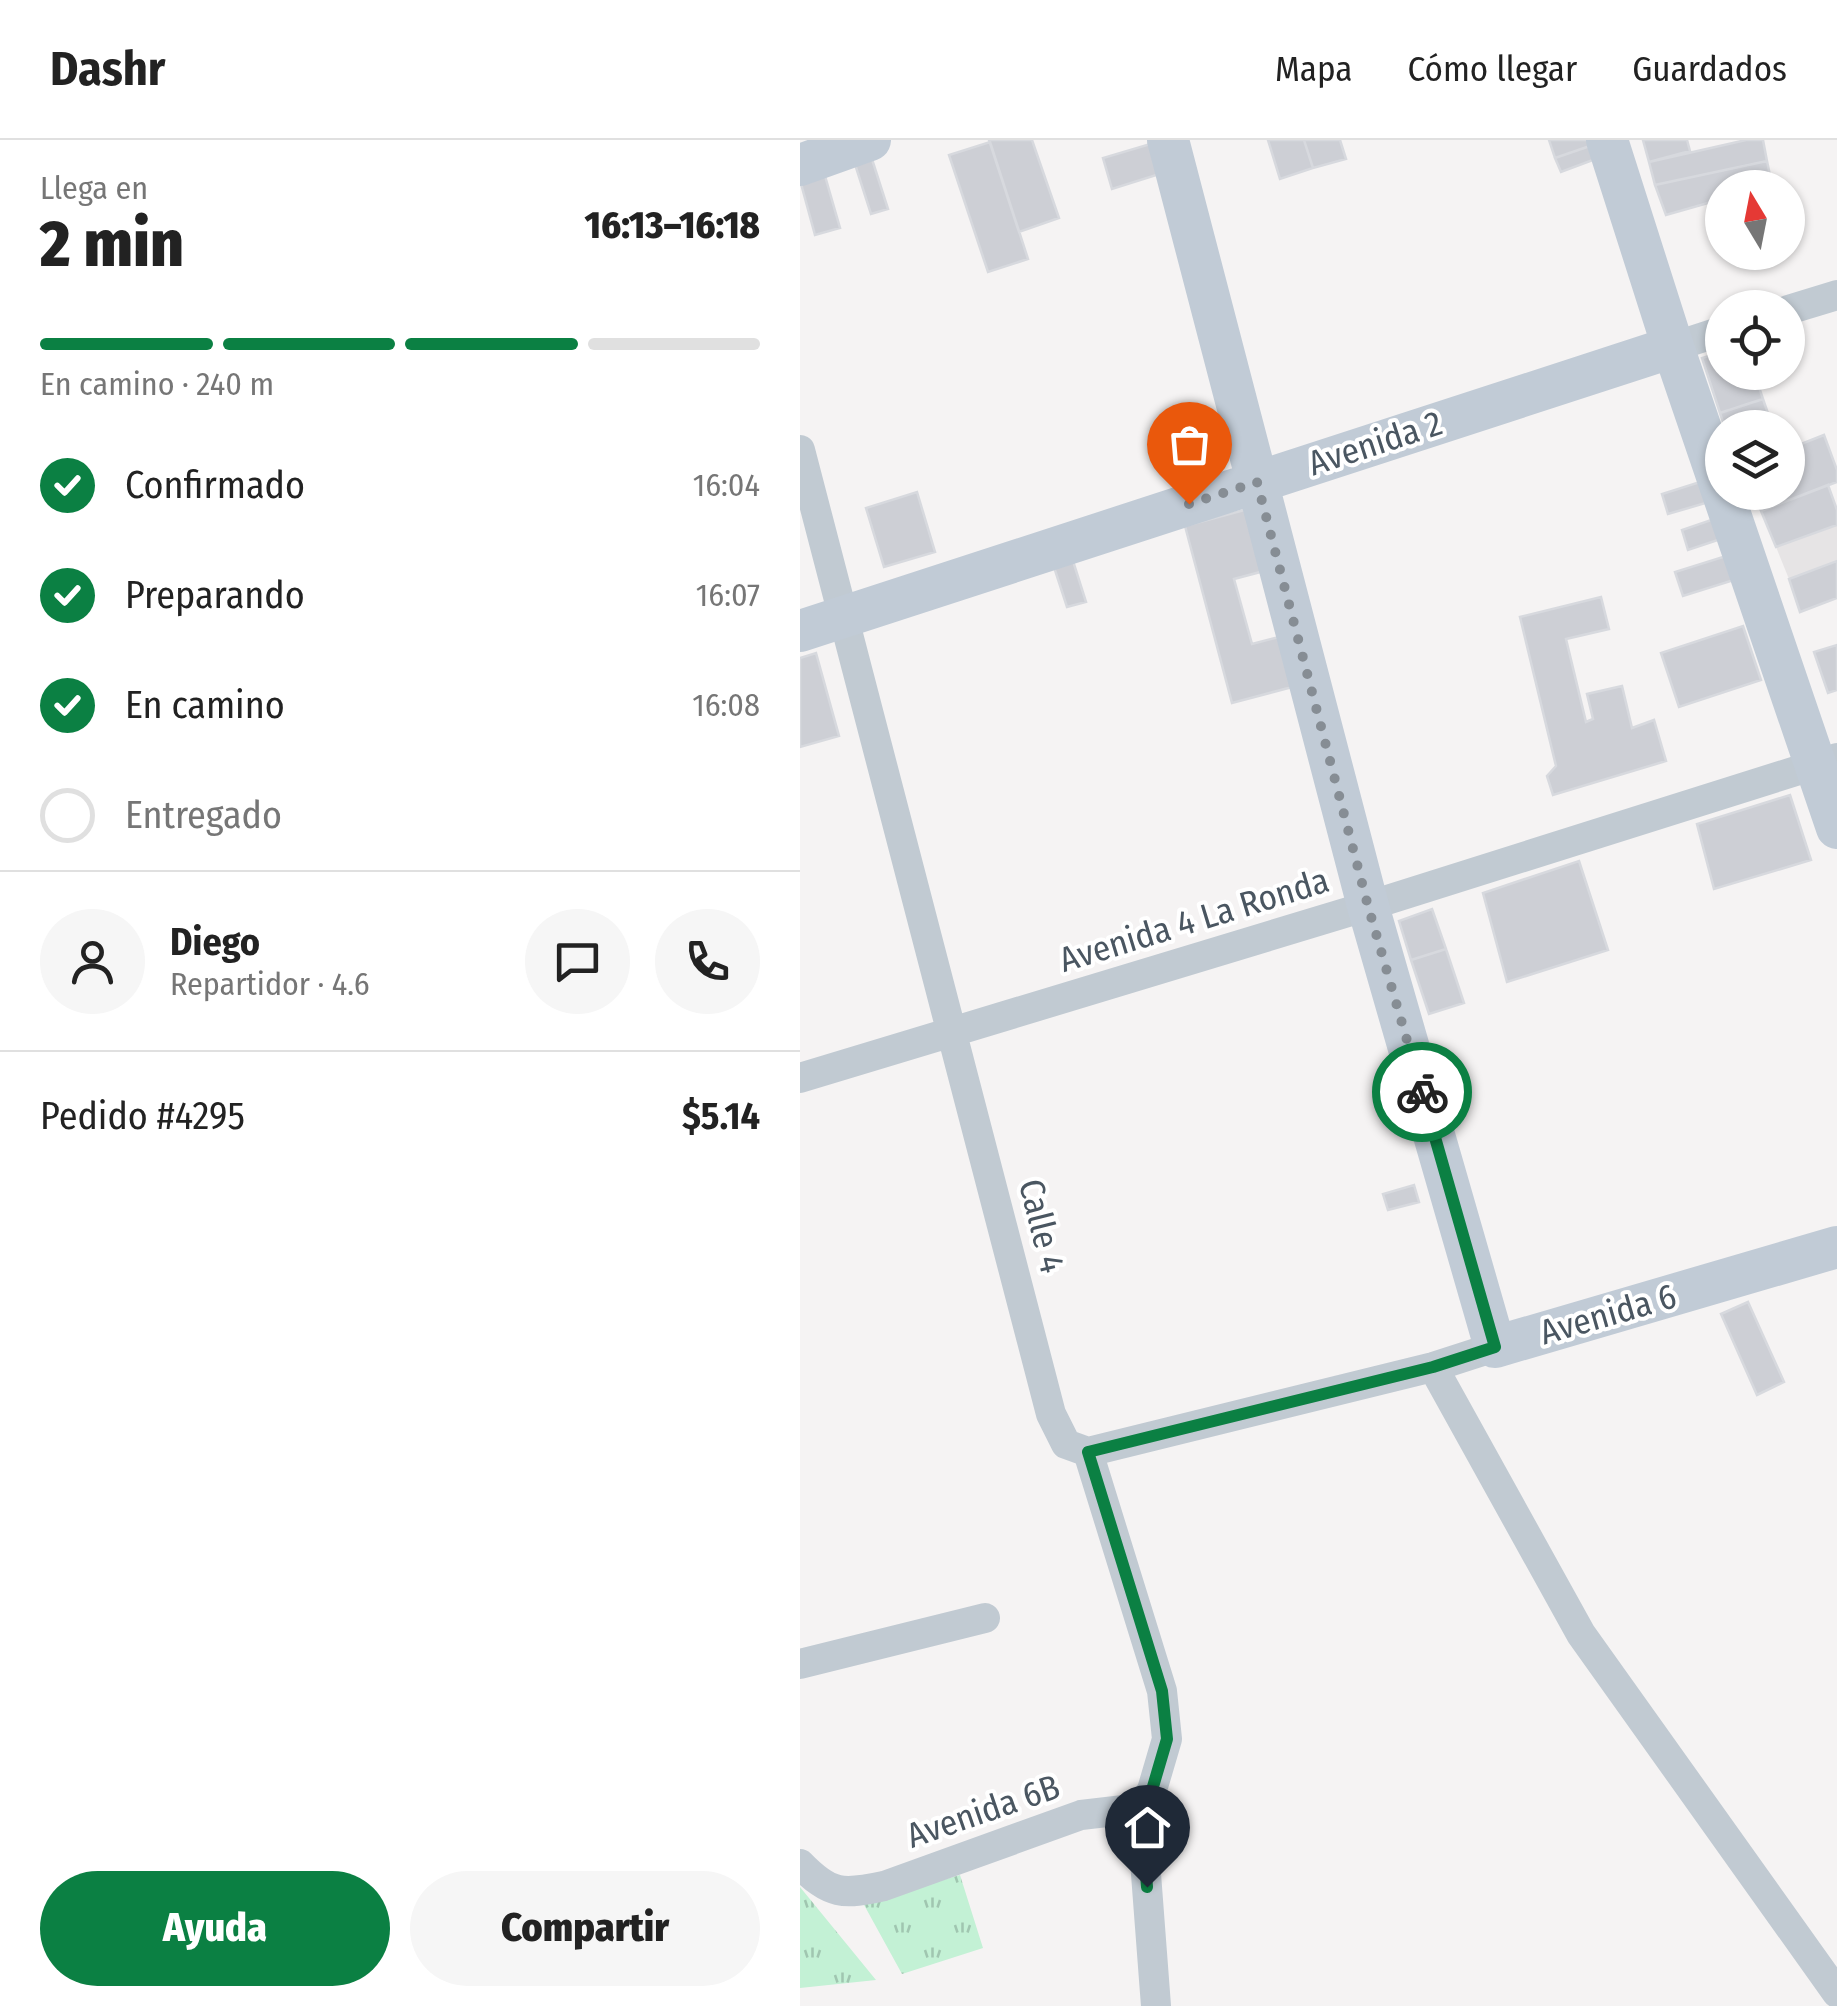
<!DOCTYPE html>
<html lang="es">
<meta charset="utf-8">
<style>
body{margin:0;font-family:"Fira Sans Condensed",sans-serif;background:#f6f6f6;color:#222;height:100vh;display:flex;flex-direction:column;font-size:38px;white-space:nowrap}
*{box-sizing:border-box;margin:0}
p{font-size:32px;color:#767676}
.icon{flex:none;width:55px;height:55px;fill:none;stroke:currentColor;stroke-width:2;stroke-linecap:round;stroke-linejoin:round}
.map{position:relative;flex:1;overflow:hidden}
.sheet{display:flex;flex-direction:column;background:#fff;width:800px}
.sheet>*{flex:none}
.needle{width:65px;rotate:350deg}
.buttons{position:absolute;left:905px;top:30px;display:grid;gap:20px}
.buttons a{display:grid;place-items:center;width:100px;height:100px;border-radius:50%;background:#fff;box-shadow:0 2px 8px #0004;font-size:50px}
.pin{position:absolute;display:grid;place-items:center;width:85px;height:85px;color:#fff;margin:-102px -42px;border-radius:50% 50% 50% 0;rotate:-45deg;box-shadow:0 0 10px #0007}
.pin .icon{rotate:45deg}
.courier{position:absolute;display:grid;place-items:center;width:100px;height:100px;margin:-50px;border:8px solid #0b8043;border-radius:50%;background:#fff;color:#222;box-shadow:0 2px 12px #0007}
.head em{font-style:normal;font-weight:800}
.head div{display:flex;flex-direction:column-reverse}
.head{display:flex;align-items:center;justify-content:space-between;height:170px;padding:0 40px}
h1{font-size:65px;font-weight:800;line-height:75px}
.bar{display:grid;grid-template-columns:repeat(4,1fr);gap:15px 10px;align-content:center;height:120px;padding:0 40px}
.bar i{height:12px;border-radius:8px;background:#e0e0e0}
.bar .active{background:#0b8043}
.bar p{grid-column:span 4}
.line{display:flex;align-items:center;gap:25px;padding:0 40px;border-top:2px solid #e0e0e0}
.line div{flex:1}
.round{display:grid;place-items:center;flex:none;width:105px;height:105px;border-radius:52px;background:#f6f6f6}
ol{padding:0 40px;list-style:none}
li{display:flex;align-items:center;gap:30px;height:110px}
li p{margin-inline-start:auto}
li .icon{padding:10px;border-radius:50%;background:#0b8043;color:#fff;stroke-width:4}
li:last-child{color:#767676}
li i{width:55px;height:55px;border:5px solid #e0e0e0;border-radius:50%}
.action{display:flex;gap:20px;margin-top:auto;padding:20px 40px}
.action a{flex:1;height:115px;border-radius:60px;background:#0b8043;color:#fff;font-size:40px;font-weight:800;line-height:115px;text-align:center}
.action a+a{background:#f6f6f6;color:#222}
header{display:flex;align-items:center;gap:60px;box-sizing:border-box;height:140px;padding:0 50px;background:#fff;border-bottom:2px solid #e0e0e0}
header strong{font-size:48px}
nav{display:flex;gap:55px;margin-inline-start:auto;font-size:35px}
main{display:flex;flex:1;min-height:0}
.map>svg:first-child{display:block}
.education{fill:#e6e4e5}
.park{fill:url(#park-tufts)}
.building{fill:#cdcfd5;stroke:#d7d9de;stroke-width:2.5}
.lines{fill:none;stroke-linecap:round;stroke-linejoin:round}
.street{stroke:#c1cad2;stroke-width:30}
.secondary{stroke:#c1cbd6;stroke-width:42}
.done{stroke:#868d94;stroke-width:10;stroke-dasharray:0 18}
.route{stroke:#0b8043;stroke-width:12}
.labels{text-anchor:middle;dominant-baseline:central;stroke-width:8;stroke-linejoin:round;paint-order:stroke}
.street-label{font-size:35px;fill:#4a5661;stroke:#fff}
</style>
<header>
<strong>Dashr</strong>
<nav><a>Mapa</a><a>Cómo llegar</a><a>Guardados</a></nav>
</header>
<main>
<section class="sheet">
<div class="head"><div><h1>2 min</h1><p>Llega en</p></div><em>16:13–16:18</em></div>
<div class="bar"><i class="active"></i><i class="active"></i><i class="active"></i><i></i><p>En camino · 240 m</p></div>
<ol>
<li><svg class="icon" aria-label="check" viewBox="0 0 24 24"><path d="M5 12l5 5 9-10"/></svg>Confirmado<p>16:04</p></li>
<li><svg class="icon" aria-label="check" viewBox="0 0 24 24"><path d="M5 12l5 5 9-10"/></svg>Preparando<p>16:07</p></li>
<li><svg class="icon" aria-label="check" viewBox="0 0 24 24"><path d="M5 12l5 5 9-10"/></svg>En camino<p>16:08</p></li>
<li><i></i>Entregado</li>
</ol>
<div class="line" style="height:180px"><a class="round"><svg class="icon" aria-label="person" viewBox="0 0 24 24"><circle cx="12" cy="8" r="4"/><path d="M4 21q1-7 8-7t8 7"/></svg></a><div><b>Diego</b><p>Repartidor · 4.6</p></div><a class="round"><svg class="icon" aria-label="chat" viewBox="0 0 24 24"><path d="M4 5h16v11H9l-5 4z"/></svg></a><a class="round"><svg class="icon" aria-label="phone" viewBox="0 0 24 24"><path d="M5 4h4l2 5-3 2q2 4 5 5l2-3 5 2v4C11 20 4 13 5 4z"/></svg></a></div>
<div class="line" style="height:130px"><div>Pedido #4295</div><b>$5.14</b></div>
<div class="action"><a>Ayuda</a><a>Compartir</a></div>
</section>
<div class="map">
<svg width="1037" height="1866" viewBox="0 0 1037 1866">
<defs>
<pattern id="park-tufts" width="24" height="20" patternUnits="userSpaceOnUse" patternTransform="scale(2.5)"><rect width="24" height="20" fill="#c3f1d5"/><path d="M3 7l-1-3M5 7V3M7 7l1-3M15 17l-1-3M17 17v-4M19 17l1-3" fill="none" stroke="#a0c6b0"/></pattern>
</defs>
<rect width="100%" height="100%" fill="#f5f3f3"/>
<!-- education -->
<path class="education" d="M1037,385V421L989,439L976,407Z"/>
<!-- park -->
<path class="park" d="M160,1735L183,1808L102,1834L63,1763Z
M0,1747L76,1840L0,1848Z"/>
<!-- building -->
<path class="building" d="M189,0H232L259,78L219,92Z
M468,0H504L513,28L480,39Z
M504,0H540L546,19L513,28Z
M749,0H788L790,6L755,18Z
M843,0H887L890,11L849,22Z
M946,0H963L967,21L855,45L849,22Z
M190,2L228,119L188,132L149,15Z
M357,2L366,32L312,49L303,18Z
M790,6L793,20L761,32L755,18Z
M70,13L88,69L71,74L53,18Z
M967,21L972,45L922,48V59L866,75L855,45Z
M23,29L40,88L15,95L0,40Z
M922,212V232H954L963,259L920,273L902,218Z
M963,259L973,288H925L920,273Z
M1024,295L1037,330V342L961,371L954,352H988V309Z
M903,341L909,362L868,374L862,354Z
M1028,345L1037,370V385L976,407L961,371Z
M117,352L135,412L84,427L66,368Z
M448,369L464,431L434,439L452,504L479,497L492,547L432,563L385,386Z
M917,378L924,398L888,410L882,390Z
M926,416L934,440L883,456L875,432Z
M273,421L286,462L267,467L254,427Z
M1037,421V458L1000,472L989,439Z
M801,457L809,489L766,499L786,582L793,579L787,554L822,546L832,588L854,580L866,621L753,655L747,636L756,626L720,477Z
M943,486L961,540L879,567L861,513Z
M1037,505V550L1028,553L1014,512Z
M16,513L39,596L0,607V518Z
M990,655L1011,720L914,749L897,684Z
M779,721L808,810L707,842L683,753Z
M632,769L646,809L611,820L599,781Z
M646,809L664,863L629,874L611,820Z
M614,1045L619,1062L588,1070L583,1054Z
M948,1162L984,1242L957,1255L921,1174Z"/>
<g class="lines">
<!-- street -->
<path class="street" d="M988,170L1037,155
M873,207L922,191
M0,310L251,1274L266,1304L288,1312
M0,938L568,766L1037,618
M633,1227L781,1494L1037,1853
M288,1312L362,1551L367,1599L352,1650L341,1668L356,1866
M288,1312L633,1227L695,1207
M0,1524L185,1478
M0,1724C30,1755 43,1755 84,1746L281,1675L341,1668"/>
<!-- secondary -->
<path class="secondary" d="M368,0L568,766L695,1207L1037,1107
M807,0L873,207L1037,688
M0,25L70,0
M0,491L873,207"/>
</g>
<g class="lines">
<!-- done -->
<path class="done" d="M389,364L457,342L568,766L622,952"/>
<!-- route -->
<path class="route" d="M347,1747L341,1668L352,1650L367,1599L362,1551L288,1312L633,1227L695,1207L622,952"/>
</g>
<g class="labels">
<!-- street labels -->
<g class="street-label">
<text transform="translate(575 303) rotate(-18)">Avenida 2</text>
<text transform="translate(394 780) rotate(-17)">Avenida 4 La Ronda</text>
<text transform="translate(242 1086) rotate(76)">Calle 4</text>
<text transform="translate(808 1174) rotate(-16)">Avenida 6</text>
<text transform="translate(183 1671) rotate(-19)">Avenida 6B</text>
</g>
</g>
</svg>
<div class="buttons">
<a><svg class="needle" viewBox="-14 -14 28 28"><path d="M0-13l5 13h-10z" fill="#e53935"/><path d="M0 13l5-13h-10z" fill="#767676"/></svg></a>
<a><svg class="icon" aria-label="locate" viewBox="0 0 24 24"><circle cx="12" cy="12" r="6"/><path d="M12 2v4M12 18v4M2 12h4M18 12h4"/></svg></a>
<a><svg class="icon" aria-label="layers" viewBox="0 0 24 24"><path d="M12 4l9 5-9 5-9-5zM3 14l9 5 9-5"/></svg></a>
</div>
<div class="pin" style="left:389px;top:364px;background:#ea580c"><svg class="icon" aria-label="bag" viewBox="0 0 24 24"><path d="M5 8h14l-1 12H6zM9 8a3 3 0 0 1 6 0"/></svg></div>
<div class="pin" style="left:347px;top:1747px;background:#1f2937"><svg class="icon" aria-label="home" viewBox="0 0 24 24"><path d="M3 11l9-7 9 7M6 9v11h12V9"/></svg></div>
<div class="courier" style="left:622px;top:952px"><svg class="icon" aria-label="bike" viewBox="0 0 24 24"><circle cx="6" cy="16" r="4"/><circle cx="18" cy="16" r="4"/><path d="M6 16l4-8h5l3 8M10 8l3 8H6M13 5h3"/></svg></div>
</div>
</main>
